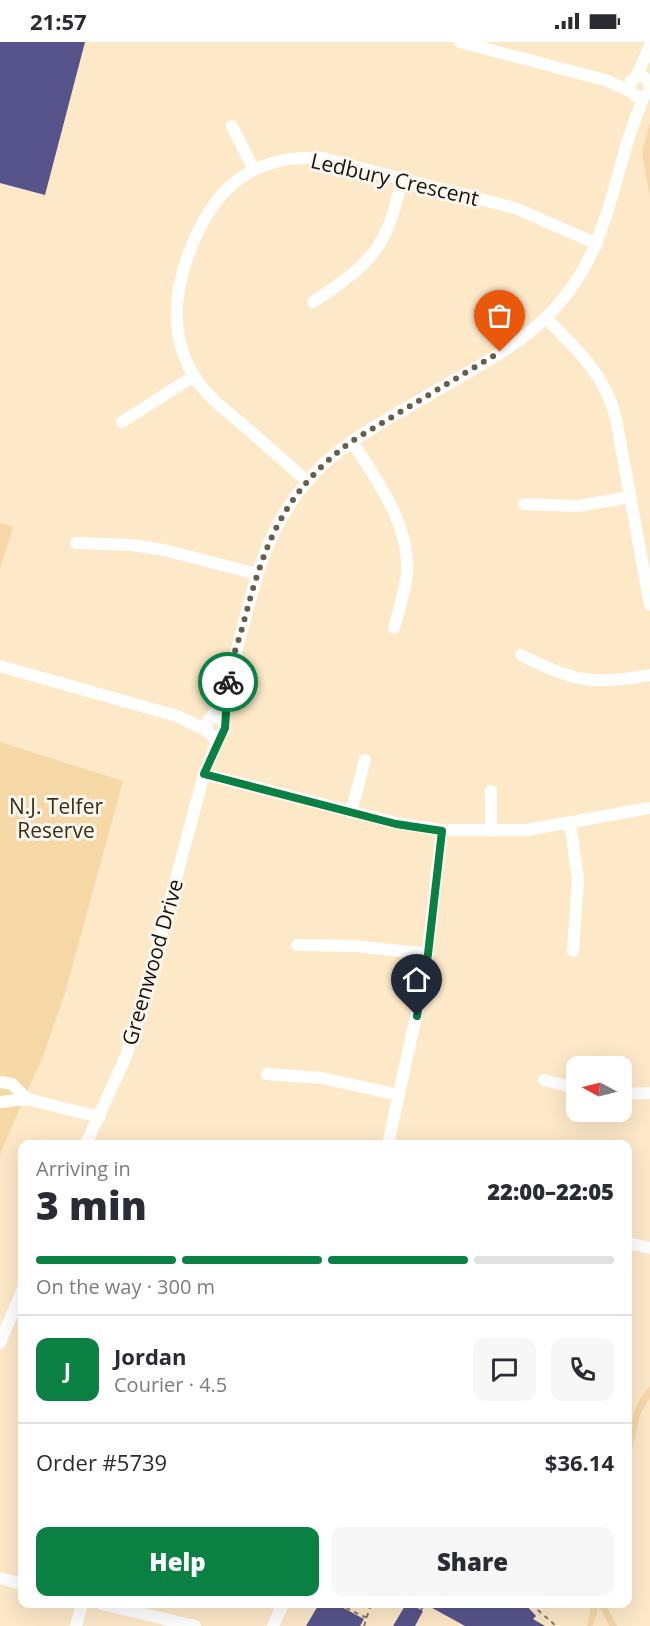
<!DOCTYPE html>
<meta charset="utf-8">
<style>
body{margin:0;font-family:"Open Sans",sans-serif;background:#f7f7f7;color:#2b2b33;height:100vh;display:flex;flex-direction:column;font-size:22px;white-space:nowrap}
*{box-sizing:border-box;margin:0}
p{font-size:20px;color:#7c7c81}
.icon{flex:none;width:33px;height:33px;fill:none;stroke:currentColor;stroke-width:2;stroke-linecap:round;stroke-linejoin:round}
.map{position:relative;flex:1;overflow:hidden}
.sheet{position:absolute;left:18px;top:1098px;width:614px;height:468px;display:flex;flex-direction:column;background:#fff;border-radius:12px;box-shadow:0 6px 24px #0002}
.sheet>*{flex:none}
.needle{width:39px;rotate:277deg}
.tools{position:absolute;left:566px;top:1014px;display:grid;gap:12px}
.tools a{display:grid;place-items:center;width:66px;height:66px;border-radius:12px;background:#fff;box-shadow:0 6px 24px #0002;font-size:30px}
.pin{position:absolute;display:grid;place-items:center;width:51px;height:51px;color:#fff;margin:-62px -26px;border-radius:50% 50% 50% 0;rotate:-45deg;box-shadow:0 0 6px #0007}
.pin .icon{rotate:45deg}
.courier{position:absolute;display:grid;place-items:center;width:60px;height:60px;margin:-30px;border:4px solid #0b8043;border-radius:50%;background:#fff;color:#222;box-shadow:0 2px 8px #0007}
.overview em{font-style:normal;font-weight:800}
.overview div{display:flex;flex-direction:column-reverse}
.overview{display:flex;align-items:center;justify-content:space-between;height:102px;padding:0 18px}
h1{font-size:39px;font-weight:800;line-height:45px}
.bar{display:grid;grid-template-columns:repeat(4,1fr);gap:9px 6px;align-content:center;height:72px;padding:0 18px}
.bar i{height:8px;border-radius:4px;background:#e1e1e2}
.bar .on{background:#0b8043}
.bar p{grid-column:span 4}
.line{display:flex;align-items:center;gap:15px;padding:0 18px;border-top:2px solid #e1e1e2}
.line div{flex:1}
.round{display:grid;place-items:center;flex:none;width:63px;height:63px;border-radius:12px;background:#f7f7f7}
.action{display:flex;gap:12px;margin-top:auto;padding:12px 18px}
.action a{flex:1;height:69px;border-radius:12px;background:#0b8043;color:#fff;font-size:24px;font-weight:800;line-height:69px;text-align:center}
.action a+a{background:#f7f7f7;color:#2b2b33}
.status{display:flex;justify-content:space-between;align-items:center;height:42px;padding:0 30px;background:#fff;direction:ltr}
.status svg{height:16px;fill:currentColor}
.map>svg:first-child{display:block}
.green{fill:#f6d8a7}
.building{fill:#57548b}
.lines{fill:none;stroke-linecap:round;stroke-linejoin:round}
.path{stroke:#837661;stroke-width:2;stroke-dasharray:4.5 4.5;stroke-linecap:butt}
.minor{stroke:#fff;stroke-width:12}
.done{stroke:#695e4b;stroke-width:6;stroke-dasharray:0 10.8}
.route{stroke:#0b8043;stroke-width:8}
.labels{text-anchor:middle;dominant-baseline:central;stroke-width:6;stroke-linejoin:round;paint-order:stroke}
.street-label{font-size:21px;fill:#1a1308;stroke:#fcf8f1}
.park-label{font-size:21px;fill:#3d2d12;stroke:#fcf8f1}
</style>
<div class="status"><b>21:57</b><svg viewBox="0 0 49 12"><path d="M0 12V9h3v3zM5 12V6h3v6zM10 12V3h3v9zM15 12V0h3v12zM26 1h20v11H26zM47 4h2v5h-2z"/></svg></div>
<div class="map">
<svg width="650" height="1584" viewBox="0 0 650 1584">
<rect width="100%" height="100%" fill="#fde8c8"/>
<!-- green -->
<path class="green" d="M650,80V155L642,111Z
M0,481L13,485L0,527Z
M0,700L123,739L65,951L45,1009L0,1112Z
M650,1344V1355L640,1373L627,1431C627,1401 628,1368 650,1344Z
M592,1562H605L617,1584H609L599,1563L593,1584H587Z"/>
<!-- building -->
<path class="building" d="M0,0H85L45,153L0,141Z
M319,1562H336L364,1577L360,1584H306Z
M406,1562H410L423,1569L415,1584H393Z
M425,1562H505L510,1564L512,1562H525L536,1574L533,1577L545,1584H465Z"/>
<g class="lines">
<!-- path -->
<path class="path" d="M338,1562L367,1576
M531,1562L556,1584
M421,1568L424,1562
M364,1584L371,1562"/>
<!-- minor -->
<path class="minor" d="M460,0L605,38L630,49L637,55L644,54L649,50V39L642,34L636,35L631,39L630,49
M636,35L650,4
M232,84L254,128
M313,260C372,221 387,207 402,136
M546,276C576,307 606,333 616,377L650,563
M122,380L194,334
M352,399C377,439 410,482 407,531C405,550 399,568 394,586
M307,439C285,420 264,401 242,382C225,368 205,353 194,334C172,298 173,258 186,219C209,152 246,112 322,116L515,166L597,202
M524,462L578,464L630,455
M76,501L132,503L164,508L257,532
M521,613C571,639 594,644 650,633
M0,624L177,674L206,688L212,694C221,695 226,689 224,680L218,675H212L207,680L206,688
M212,675C218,662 225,648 229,634C252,562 255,503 305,442C338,401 389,377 434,350C464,332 498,315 526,293C595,238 604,181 627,101C632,85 638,70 644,54
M204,732L396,781L442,788H527L650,766
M491,749V789
M351,770L365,718
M570,781L578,836L573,909
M297,903L355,904L428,912
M267,1032L322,1036L399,1053
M544,1038L576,1046
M0,1040L12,1042L27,1057
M621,1052L650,1051
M0,1060L27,1057L99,1075
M86,1102L126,1014L138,979L204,732L220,693
M388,1102L425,933L442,788
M627,1201L650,1206
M0,1301L22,1249
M0,1536L22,1542
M102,1562L195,1584
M76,1584L82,1562
M273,1584L283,1562"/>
</g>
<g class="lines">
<!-- done -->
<path class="done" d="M228,640C230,621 238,601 243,583C264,502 283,450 352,399L500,310"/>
<!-- route -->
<path class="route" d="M228,640L225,686L204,732L396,782L442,789L428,912L417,974"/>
</g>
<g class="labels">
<!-- street labels -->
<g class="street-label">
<text transform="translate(395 137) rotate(13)">Ledbury Crescent</text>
<text transform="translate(152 920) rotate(-74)">Greenwood Drive</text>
</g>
<!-- park labels -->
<g class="park-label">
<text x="56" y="764">N.J. Telfer<tspan x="56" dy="24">Reserve</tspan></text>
</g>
</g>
</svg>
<div class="tools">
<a><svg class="needle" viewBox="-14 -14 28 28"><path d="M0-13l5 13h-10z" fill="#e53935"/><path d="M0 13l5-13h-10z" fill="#7c7c81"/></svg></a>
</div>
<div class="pin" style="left:500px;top:310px;background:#ea580c"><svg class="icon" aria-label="bag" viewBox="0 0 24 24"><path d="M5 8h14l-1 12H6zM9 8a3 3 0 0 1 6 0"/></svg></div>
<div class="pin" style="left:417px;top:974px;background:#1f2937"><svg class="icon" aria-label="home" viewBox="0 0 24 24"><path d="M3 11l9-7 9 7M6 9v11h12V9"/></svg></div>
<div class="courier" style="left:228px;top:640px"><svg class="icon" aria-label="bike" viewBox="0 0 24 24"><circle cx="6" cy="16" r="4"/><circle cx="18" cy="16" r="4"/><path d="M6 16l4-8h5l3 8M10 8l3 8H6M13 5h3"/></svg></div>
<section class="sheet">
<div class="overview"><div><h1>3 min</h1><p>Arriving in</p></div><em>22:00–22:05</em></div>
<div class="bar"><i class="on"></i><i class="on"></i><i class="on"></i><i></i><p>On the way · 300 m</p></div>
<div class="line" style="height:108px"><b class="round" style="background:#0b8043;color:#fff">J</b><div><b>Jordan</b><p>Courier · 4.5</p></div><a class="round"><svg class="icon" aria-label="chat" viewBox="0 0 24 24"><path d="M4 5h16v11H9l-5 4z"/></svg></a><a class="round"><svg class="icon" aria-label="phone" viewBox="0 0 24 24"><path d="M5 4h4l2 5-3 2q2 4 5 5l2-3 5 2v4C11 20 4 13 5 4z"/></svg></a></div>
<div class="line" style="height:78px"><div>Order #5739</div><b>$36.14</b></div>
<div class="action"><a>Help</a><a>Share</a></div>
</section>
</div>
